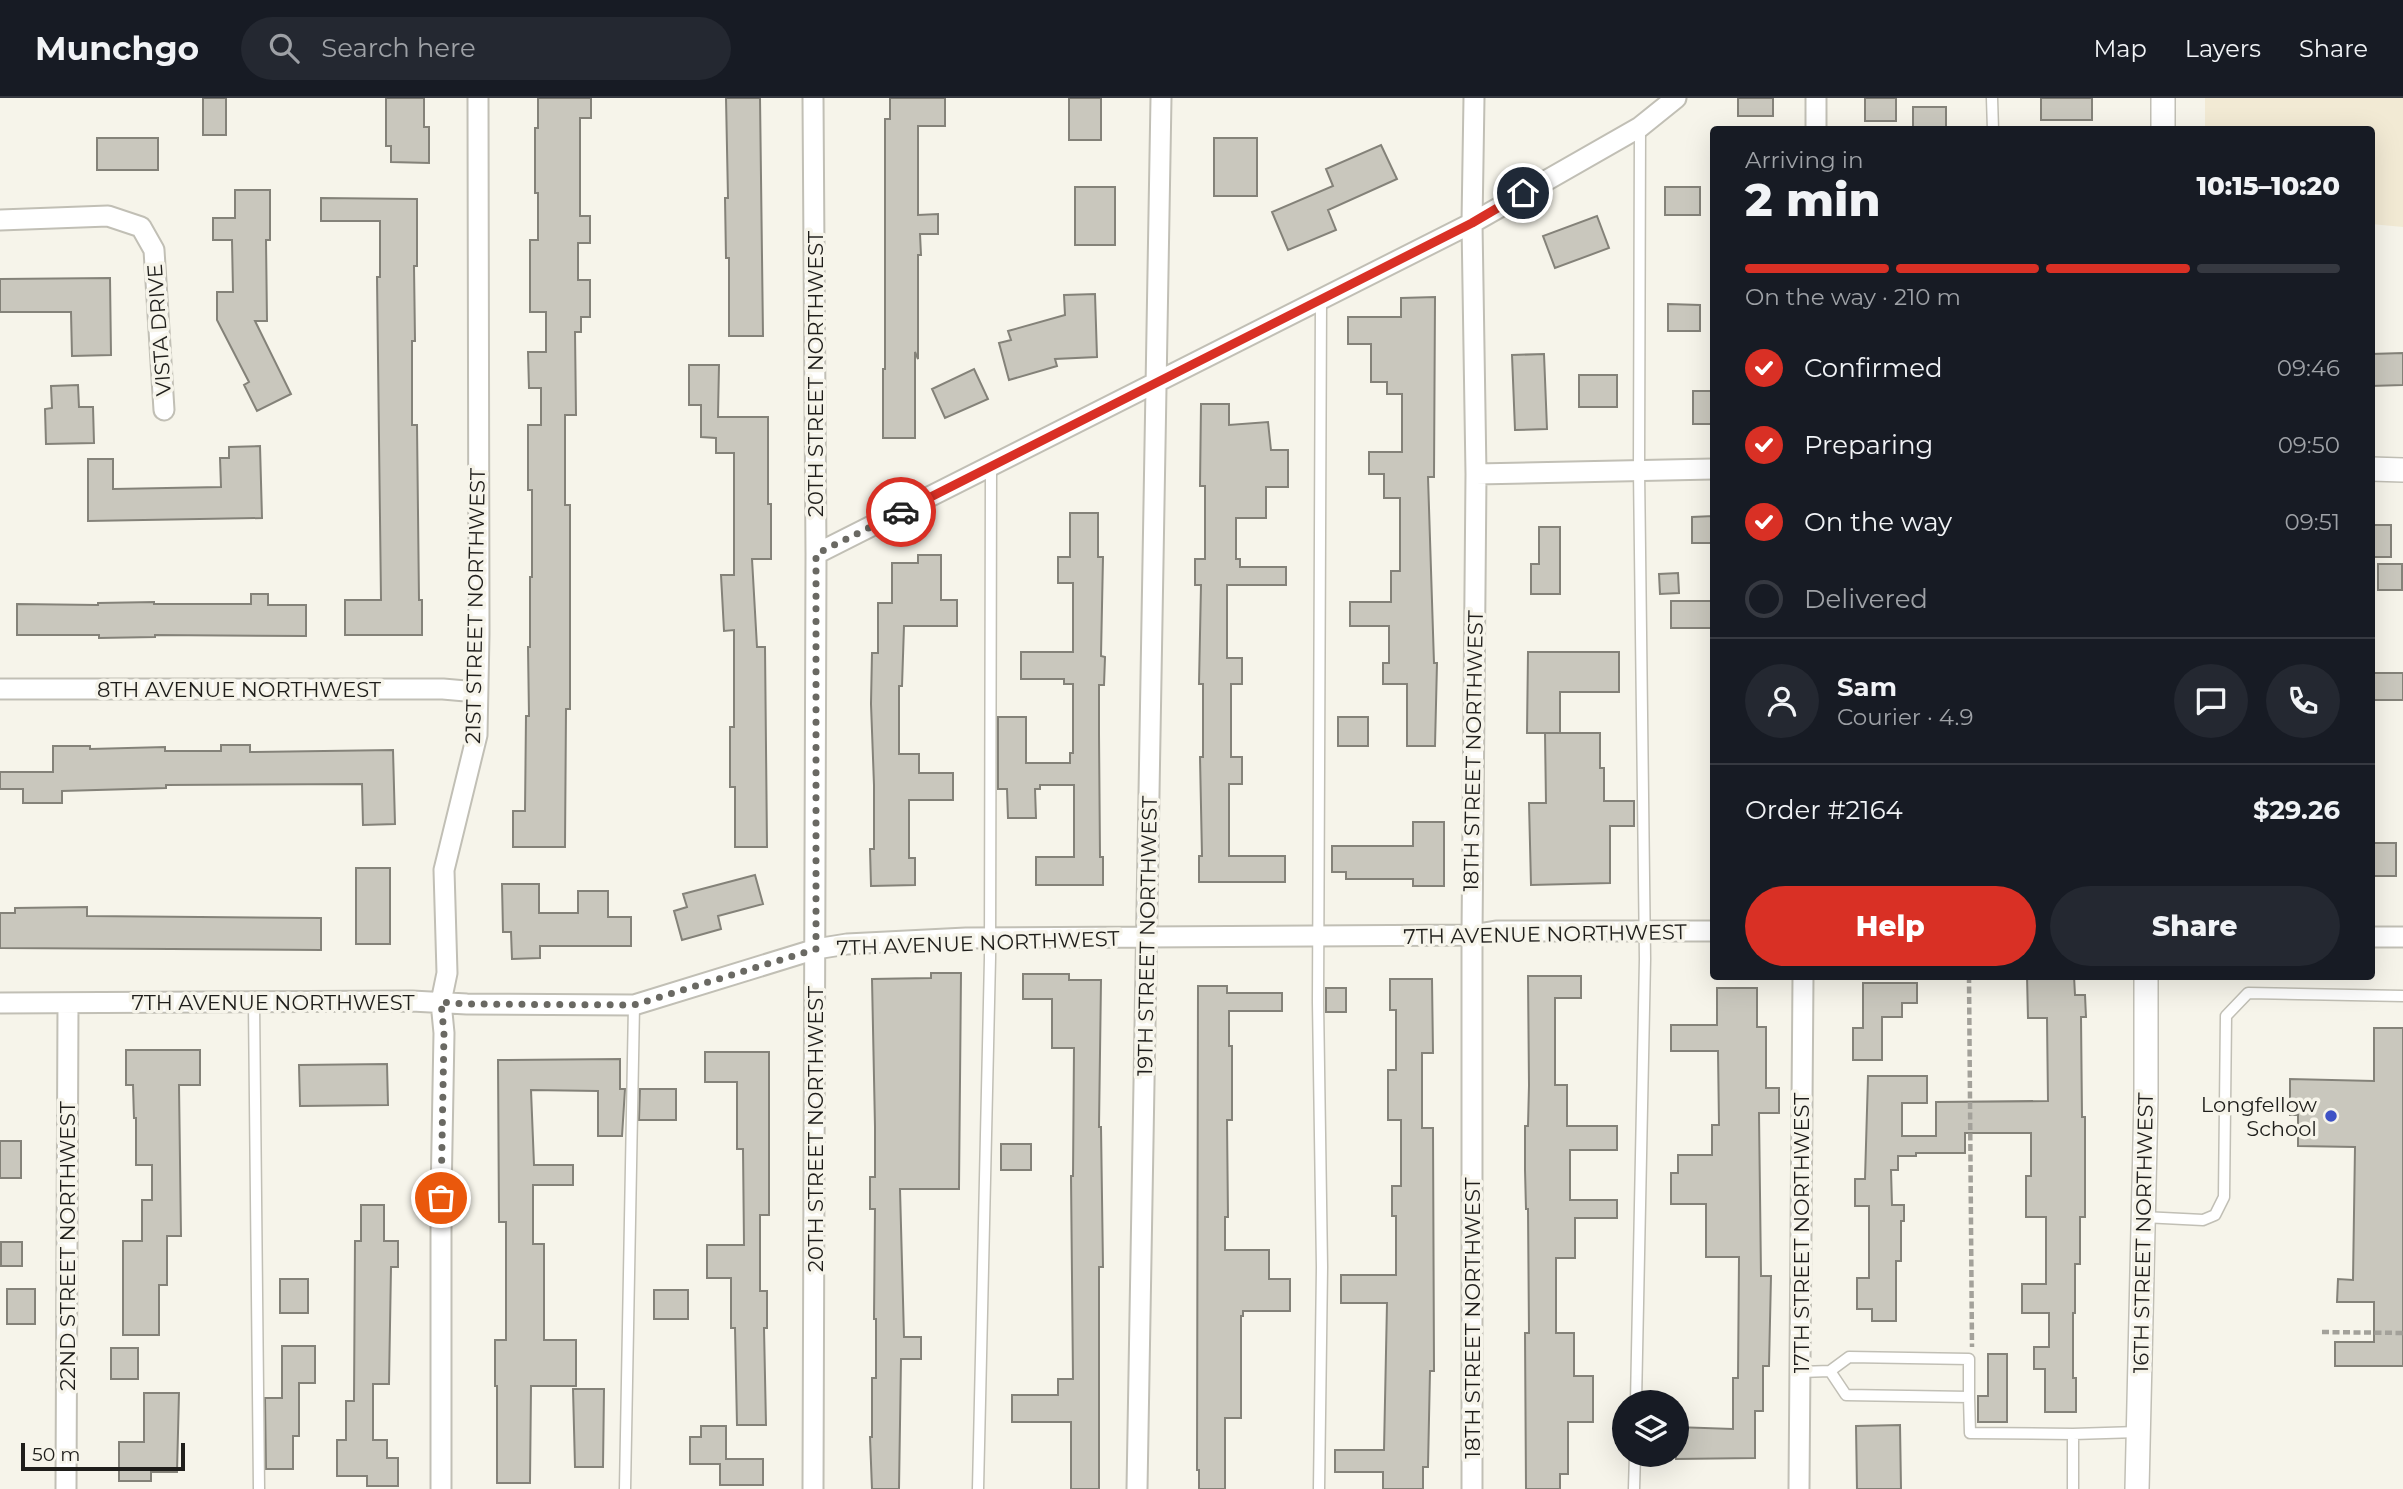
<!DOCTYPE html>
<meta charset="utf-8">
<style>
body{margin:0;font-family:Montserrat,sans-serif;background:#242831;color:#f1f3f6;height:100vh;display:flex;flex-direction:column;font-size:26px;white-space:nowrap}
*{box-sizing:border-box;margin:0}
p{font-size:23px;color:#9ea1a6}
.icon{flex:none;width:38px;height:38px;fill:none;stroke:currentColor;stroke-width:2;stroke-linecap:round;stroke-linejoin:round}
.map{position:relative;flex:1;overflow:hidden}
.panel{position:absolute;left:1710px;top:28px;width:665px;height:854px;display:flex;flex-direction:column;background:#171b24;border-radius:7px;box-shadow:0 7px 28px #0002}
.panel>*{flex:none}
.fabs{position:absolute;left:1612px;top:1292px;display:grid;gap:14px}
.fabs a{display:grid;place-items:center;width:77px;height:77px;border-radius:50%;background:#171b24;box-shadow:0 7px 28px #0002;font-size:35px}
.scale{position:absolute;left:21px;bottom:18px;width:164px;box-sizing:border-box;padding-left:7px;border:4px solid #1f1e1b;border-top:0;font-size:19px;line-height:24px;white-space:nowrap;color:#1f1e1b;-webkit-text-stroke:5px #f6f4ea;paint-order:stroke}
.pin{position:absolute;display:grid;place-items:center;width:60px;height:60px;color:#fff;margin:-30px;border:4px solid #fff;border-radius:50%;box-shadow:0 2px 7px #0007}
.courier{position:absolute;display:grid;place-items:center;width:70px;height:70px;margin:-35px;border:5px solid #d93025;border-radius:50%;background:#fff;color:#222;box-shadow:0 2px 9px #0007}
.head em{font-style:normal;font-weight:800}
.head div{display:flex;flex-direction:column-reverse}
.head{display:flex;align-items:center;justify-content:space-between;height:119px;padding:0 35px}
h1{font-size:46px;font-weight:800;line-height:52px}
.bar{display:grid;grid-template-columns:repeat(4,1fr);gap:10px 7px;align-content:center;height:84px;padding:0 35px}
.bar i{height:9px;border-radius:5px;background:#363941}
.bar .selected{background:#d93025}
.bar p{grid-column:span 4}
.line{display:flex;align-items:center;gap:18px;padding:0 35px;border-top:2px solid #363941}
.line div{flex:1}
.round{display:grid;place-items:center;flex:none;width:74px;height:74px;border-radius:37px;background:#242831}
ol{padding:0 35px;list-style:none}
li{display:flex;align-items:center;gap:21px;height:77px}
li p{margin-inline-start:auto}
li .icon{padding:7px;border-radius:50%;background:#d93025;color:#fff;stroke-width:4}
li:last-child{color:#9ea1a6}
li i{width:38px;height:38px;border:4px solid #363941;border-radius:50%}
.primary-button{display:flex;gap:14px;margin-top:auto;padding:14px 35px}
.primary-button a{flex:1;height:80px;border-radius:42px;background:#d93025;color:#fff;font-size:28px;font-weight:800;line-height:80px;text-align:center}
.primary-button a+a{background:#242831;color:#f1f3f6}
header{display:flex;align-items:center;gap:42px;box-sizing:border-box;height:98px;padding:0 35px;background:#171b24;border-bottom:2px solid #363941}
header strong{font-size:33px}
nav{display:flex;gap:38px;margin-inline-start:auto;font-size:24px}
.search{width:490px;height:63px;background:#242831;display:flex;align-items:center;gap:18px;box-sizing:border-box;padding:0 24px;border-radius:38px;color:#9ea1a6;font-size:26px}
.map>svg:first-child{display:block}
.education{fill:#f2ead4}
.building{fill:#c9c7bd;stroke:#848279;stroke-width:2}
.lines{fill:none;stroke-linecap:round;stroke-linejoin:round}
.service-casing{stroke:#c1bfb5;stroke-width:13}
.minor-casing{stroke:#c1bfb5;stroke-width:23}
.tertiary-casing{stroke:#c1bfb5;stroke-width:26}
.path{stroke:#a3a19a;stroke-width:4.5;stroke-dasharray:7 3.5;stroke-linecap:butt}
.service{stroke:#fff;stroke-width:10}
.minor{stroke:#fff;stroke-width:19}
.tertiary{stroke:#fff;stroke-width:23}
.done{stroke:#6a6963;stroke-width:7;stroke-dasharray:0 12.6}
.route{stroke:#d93025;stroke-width:9}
.poi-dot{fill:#3e52c5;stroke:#f6f4ea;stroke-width:2.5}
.labels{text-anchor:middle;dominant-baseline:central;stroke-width:7;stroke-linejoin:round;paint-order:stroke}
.street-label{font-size:21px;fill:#1f1e1b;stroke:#f6f4ea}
.poi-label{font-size:21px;fill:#1f1e1b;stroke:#f6f4ea;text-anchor:end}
</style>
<header>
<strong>Munchgo</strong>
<div class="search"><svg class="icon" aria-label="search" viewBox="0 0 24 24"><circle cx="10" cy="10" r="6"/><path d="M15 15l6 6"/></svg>Search here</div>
<nav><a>Map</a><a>Layers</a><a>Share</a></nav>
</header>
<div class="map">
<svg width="2403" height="1391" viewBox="0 0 2403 1391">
<rect width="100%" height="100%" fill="#f6f4ea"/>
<!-- education -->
<path class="education" d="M2205,0H2403V129L2371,126V32L2205,31Z"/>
<!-- building -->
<path class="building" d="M203,0H226V37H203Z
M386,0H424V29H429V65L391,64V48H386Z
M538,0H591V20H580V118H590V145H578V182H590V219H581V234H575L576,317H565V407H570V611H566L565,749H513V713H525L526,618H529L528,549H530V479H532V392H528V327H541V290H529L528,254H546V214H530V142H538V95H535V30H538Z
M726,0H760L763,238H729V160H726L725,100H728Z
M890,0H945V28H918V117L938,116V136H920L921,157H918V261L915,254V340H883V271H885V21H890Z
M1069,0H1101V42H1069Z
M1738,0H1773V18H1738Z
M1865,0H1896V23H1865Z
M2041,0H2092V22H2041Z
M1913,9H1946V32H1913Z
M97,40H158V72H97Z
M1214,40H1257V98H1214Z
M1381,47L1397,81L1328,112L1336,132L1288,152L1272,114L1333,88L1326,71Z
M1075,89H1115V147H1075Z
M1665,89H1700V117H1665Z
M235,92H270V142H266L267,223H255L291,296L257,313L244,287L249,284L217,222V194H233L232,142H213V120H235Z
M321,100L417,101V168H414L415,243H412V327H417L419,502H422V537H345V502H381L377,179H380V123H321Z
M1597,118L1609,150L1555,170L1543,138Z
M110,180L111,257L72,258L71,214H0V181Z
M1095,196L1097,259L1055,261L1057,268L1009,282L999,245L1011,242L1008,233L1065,217L1064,197Z
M1435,199L1434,379H1428L1434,565H1437L1435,648H1407V586H1383V565H1389V528H1350V504H1391V473H1400V400H1384V376H1369V354H1402V296H1387V284H1371V246H1348V219H1401V200Z
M1668,206L1700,207V233H1668Z
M2403,255V287L2371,288V256Z
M1544,256L1547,331L1515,332L1512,257Z
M689,267H719L718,319H768V406H771V461H752L757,549H765L767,749H735V689H730V629H734V532L724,533L721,477H734V355H716V340L701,339V307H689Z
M974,271L988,301L945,320L932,291Z
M1579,277H1617V309H1579Z
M78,287L79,309H93L94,345L46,346L45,311L52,310L51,288Z
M1693,293H1713V326H1693Z
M1201,306H1229V327L1268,324L1271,352H1288V389H1266V420H1236V461H1240V469H1286V487H1227V560H1242V586H1231V659H1242V686H1229V758H1285V784H1199V758H1202L1200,659H1203V586H1199L1201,487H1195V461H1205V388H1200Z
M260,348L262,420L88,423V361H113V391L221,389L220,360H229V349Z
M1070,415H1098V459H1103L1101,558L1105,559L1104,587H1099V636L1100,759H1103V787H1036V759H1074V687H1040V691H1035L1036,720H1008L1007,691H998V619H1026V665H1070V655H1073V586H1064V581H1021V554H1073V485H1058V459H1070Z
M1713,418V445H1692V419Z
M2371,427H2391V459H2371Z
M1539,429H1560V496H1531V466H1539Z
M918,457H941V502H957V528H904L902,588H899V656H919V675H953V702H909V760H915V787L871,788L870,751H874V687L871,606L872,555H878V505H892V465H918Z
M2378,466H2402V492H2378Z
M1678,475L1679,495L1660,496L1659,476Z
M251,496H268V507H306V538L155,537V539L99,540V537H17V506L98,507V505L154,504V506H251Z
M1671,503H1713V530H1671Z
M1528,554H1619V594H1560V635H1527Z
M2371,575H2403V602H2371Z
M1338,619H1368V648H1338Z
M1545,635H1600V670H1604V703H1634V728H1610V785L1531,787L1529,705H1546Z
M221,647H250V654L393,652L395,726L363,727L362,686L166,687V690L62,693V705H23V691H0V674H53V648H90V651L165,649V653H221Z
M1413,724H1444V788H1413V781H1346V774H1332V748H1413Z
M2371,745H2396V778H2371Z
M356,770H390V846H356Z
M755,777L763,806L718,818L721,831L682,842L674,813L687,809L683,796Z
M502,786H539V815H578V793H608V819H631V848H540V860L512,861L511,834H503Z
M87,809V818L321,820V852L0,850V815H15V810Z
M931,875H961L959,1091H900L904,1239H921V1261H901L899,1391H872L870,1339H872V1280H876V1221H874L875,1111H870V1079H875V1029L872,881L931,880Z
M1023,876H1069V882H1101L1099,1029H1101L1103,1169H1099V1391H1071V1324H1012V1297H1058V1281H1073L1071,1078H1073L1074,950H1052V901H1023Z
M1528,878H1581V900H1555V987H1567V1028H1617V1052H1570V1102H1617V1120H1575V1160H1556V1235H1574V1278H1593V1324H1568V1376H1560V1391H1526L1525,1235H1529L1528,1111H1526L1525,1072V1028H1528L1529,987Z
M2027,878H2074L2075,897H2085L2086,919H2081L2082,1019H2085V1119H2080V1166H2075V1215H2073V1280H2076V1314H2045V1271H2034V1249H2049V1215H2022V1186H2046V1119H2026V1078H2031V1035H1965V1055H1916V1058H1898V1072H1891L1892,1107H1904V1123H1901V1163H1896V1223H1872V1211H1857V1180H1869V1108H1855V1081H1865L1868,978H1927V1005H1902V1038H1936V1004L2048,1003L2047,920H2028Z
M1390,881H1432L1433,955H1422V1030H1433L1434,1273H1430L1428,1369H1423V1391H1383V1374H1335V1352H1384L1387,1205H1341V1177H1396V1118H1392V1088H1401V1022H1388V972H1396V912H1390Z
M1863,885H1917V905H1902V919H1882V962H1853V930H1863Z
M1198,888H1227V895H1282V913H1229V948H1232V1022H1227L1228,1119H1225V1152H1269V1181H1290V1213H1243V1218H1241V1320H1225V1391H1199V1372H1197Z
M1326,890H1346V914H1326Z
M1717,890H1757V929H1766V990H1779V1015H1759L1761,1178H1771L1769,1268H1763V1313H1755V1360L1676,1361V1329L1733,1331V1280H1738L1739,1159H1706V1106H1671V1075H1678V1057H1712V1027H1719L1718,953H1671V927H1717Z
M2374,930H2403V1268H2335V1244H2374V1204H2337L2338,1181L2353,1182L2355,1049L2298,1048V1017H2290V981L2374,983Z
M126,952H200V987H179L181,1138H167V1187H159V1237H123V1143H142V1102H152V1067H136V1020H134L133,987H126Z
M705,954H769V1117H760V1193H767V1230H764L766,1327H737L735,1230H731V1180H707V1147H744L743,1051H737V984H705Z
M620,961V991H625L622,1038H598V993L531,992L534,1067H573V1087H533V1146H544V1242H576V1288H531L530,1385H497V1288H495V1242H506V1124H499L498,962Z
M387,966L388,1007L300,1008L299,967Z
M640,991H676V1022H639Z
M0,1043H21V1080H0Z
M1001,1046H1031V1072H1001Z
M361,1107H384V1143H398V1169H391L389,1286H373V1342H387V1360H398V1388H367V1378H337V1342H346V1303H354L355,1143H361Z
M1,1144H22V1168H1Z
M280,1181H308V1215H280Z
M7,1191H35V1226H7Z
M654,1192H688V1221H654Z
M282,1248H315V1285H299V1338H293V1371H266L265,1300H282Z
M111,1250H138V1281H111Z
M1988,1256H2007V1324H1978V1298H1988Z
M573,1291H604L603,1369H575Z
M144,1295H179L177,1374H151V1383H119V1344H144Z
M1900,1327L1901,1391H1857L1856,1328Z
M701,1328H726V1361H763V1387H720V1366H690V1339H701Z"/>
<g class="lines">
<!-- service casing -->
<g class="service-casing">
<path id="service" d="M1992,0L1993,32
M254,905L259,1391
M2143,1119L2203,1122L2215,1117L2224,1099L2226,918L2248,895L2403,898
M1830,1273L1849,1259L1969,1261V1299
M1800,1274L1830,1273L1846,1297L1969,1299L1970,1335L2073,1336
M1636,1304L1645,861L1639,372L1640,29
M625,1391L634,907
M978,1391L990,860L991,369
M1319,1391L1322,1169L1318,904L1321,202
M1634,1391L1635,1356
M2073,1391V1336L2138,1334"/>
</g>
<!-- minor casing -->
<g class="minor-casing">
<path id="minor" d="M1816,32V0
M0,122L108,118L141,129L154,152L164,312
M1476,376L1713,371
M816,456L1472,125L1640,29L1676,0
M0,591H443L477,594
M2371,839H2403
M0,905L412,903L467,906L634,907L816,851L847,846L966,840L1472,837L1496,833H1713
M66,1391L68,905
M441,1391V1100L444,935L441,904L447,875L444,772L477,637L479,536L478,0
M813,1391L816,456L813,0
M1137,1391L1161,0
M1472,1391V837L1476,376L1472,125L1474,0
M1799,1391L1803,878"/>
</g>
<!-- tertiary casing -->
<g class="tertiary-casing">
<path id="tertiary" d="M2163,32V0
M2371,371L2403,372
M2137,1391L2146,1001V878"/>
</g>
<!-- path -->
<path class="path" d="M1969,878L1972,1249
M2322,1234L2403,1235"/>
<!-- service -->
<use href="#service" class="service"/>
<!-- minor -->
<use href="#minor" class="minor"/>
<!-- tertiary -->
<use href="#tertiary" class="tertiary"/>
</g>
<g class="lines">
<!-- done -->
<path class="done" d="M441,1100L444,935L441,904L467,906L634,907L816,851V456L901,414"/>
<!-- route -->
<path class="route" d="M901,414L1472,125L1523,95"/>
</g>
<!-- markers -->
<circle class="poi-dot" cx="2331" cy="1018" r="7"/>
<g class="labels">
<!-- street labels -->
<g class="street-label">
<text transform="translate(159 232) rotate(-94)">VISTA DRIVE</text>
<text transform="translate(815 276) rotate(-90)">20TH STREET NORTHWEST</text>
<text transform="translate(475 508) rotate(-89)">21ST STREET NORTHWEST</text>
<text x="239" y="591">8TH AVENUE NORTHWEST</text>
<text transform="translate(1473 653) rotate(-89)">18TH STREET NORTHWEST</text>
<text transform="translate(1545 836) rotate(-1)">7TH AVENUE NORTHWEST</text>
<text transform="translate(1147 838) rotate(-89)">19TH STREET NORTHWEST</text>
<text transform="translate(978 845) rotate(-2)">7TH AVENUE NORTHWEST</text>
<text x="273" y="904">7TH AVENUE NORTHWEST</text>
<text transform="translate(815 1031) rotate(-90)">20TH STREET NORTHWEST</text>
<text transform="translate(1801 1135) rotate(-90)">17TH STREET NORTHWEST</text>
<text transform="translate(2143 1135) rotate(-89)">16TH STREET NORTHWEST</text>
<text transform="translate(67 1148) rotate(-90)">22ND STREET NORTHWEST</text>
<text transform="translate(1472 1220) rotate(-90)">18TH STREET NORTHWEST</text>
</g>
<!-- poi labels -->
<g class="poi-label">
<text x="2317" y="1006">Longfellow<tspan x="2317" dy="24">School</tspan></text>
</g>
</g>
</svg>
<div class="fabs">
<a><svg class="icon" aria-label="layers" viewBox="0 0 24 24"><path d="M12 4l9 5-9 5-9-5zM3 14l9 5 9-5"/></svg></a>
</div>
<div class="scale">50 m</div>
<div class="pin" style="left:441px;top:1100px;background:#ea580c"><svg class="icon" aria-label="bag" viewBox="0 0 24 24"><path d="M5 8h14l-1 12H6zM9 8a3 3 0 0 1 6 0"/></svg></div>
<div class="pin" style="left:1523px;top:95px;background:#1f2937"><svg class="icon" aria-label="home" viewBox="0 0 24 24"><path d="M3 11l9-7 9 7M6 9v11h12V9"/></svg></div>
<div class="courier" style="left:901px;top:414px"><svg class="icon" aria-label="car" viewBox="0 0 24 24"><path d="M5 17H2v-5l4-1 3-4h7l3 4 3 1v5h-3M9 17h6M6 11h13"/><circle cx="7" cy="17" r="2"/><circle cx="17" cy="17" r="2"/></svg></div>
<section class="panel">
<div class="head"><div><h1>2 min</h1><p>Arriving in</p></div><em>10:15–10:20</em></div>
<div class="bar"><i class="selected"></i><i class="selected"></i><i class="selected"></i><i></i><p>On the way · 210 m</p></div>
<ol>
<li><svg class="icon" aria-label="check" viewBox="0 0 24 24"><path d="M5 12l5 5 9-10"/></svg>Confirmed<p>09:46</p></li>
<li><svg class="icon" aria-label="check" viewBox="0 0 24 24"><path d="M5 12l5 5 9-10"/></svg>Preparing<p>09:50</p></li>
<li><svg class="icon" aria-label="check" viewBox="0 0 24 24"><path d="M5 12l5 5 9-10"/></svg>On the way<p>09:51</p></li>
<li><i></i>Delivered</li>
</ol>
<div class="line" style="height:126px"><a class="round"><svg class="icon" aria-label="person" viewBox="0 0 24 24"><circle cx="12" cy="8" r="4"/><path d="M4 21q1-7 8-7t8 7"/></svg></a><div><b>Sam</b><p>Courier · 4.9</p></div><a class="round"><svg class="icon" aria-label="chat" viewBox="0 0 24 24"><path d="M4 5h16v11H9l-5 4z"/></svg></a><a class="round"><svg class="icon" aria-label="phone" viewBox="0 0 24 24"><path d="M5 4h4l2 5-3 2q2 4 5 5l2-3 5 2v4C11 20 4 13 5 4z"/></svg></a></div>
<div class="line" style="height:91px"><div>Order #2164</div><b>$29.26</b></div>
<div class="primary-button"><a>Help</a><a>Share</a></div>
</section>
</div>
